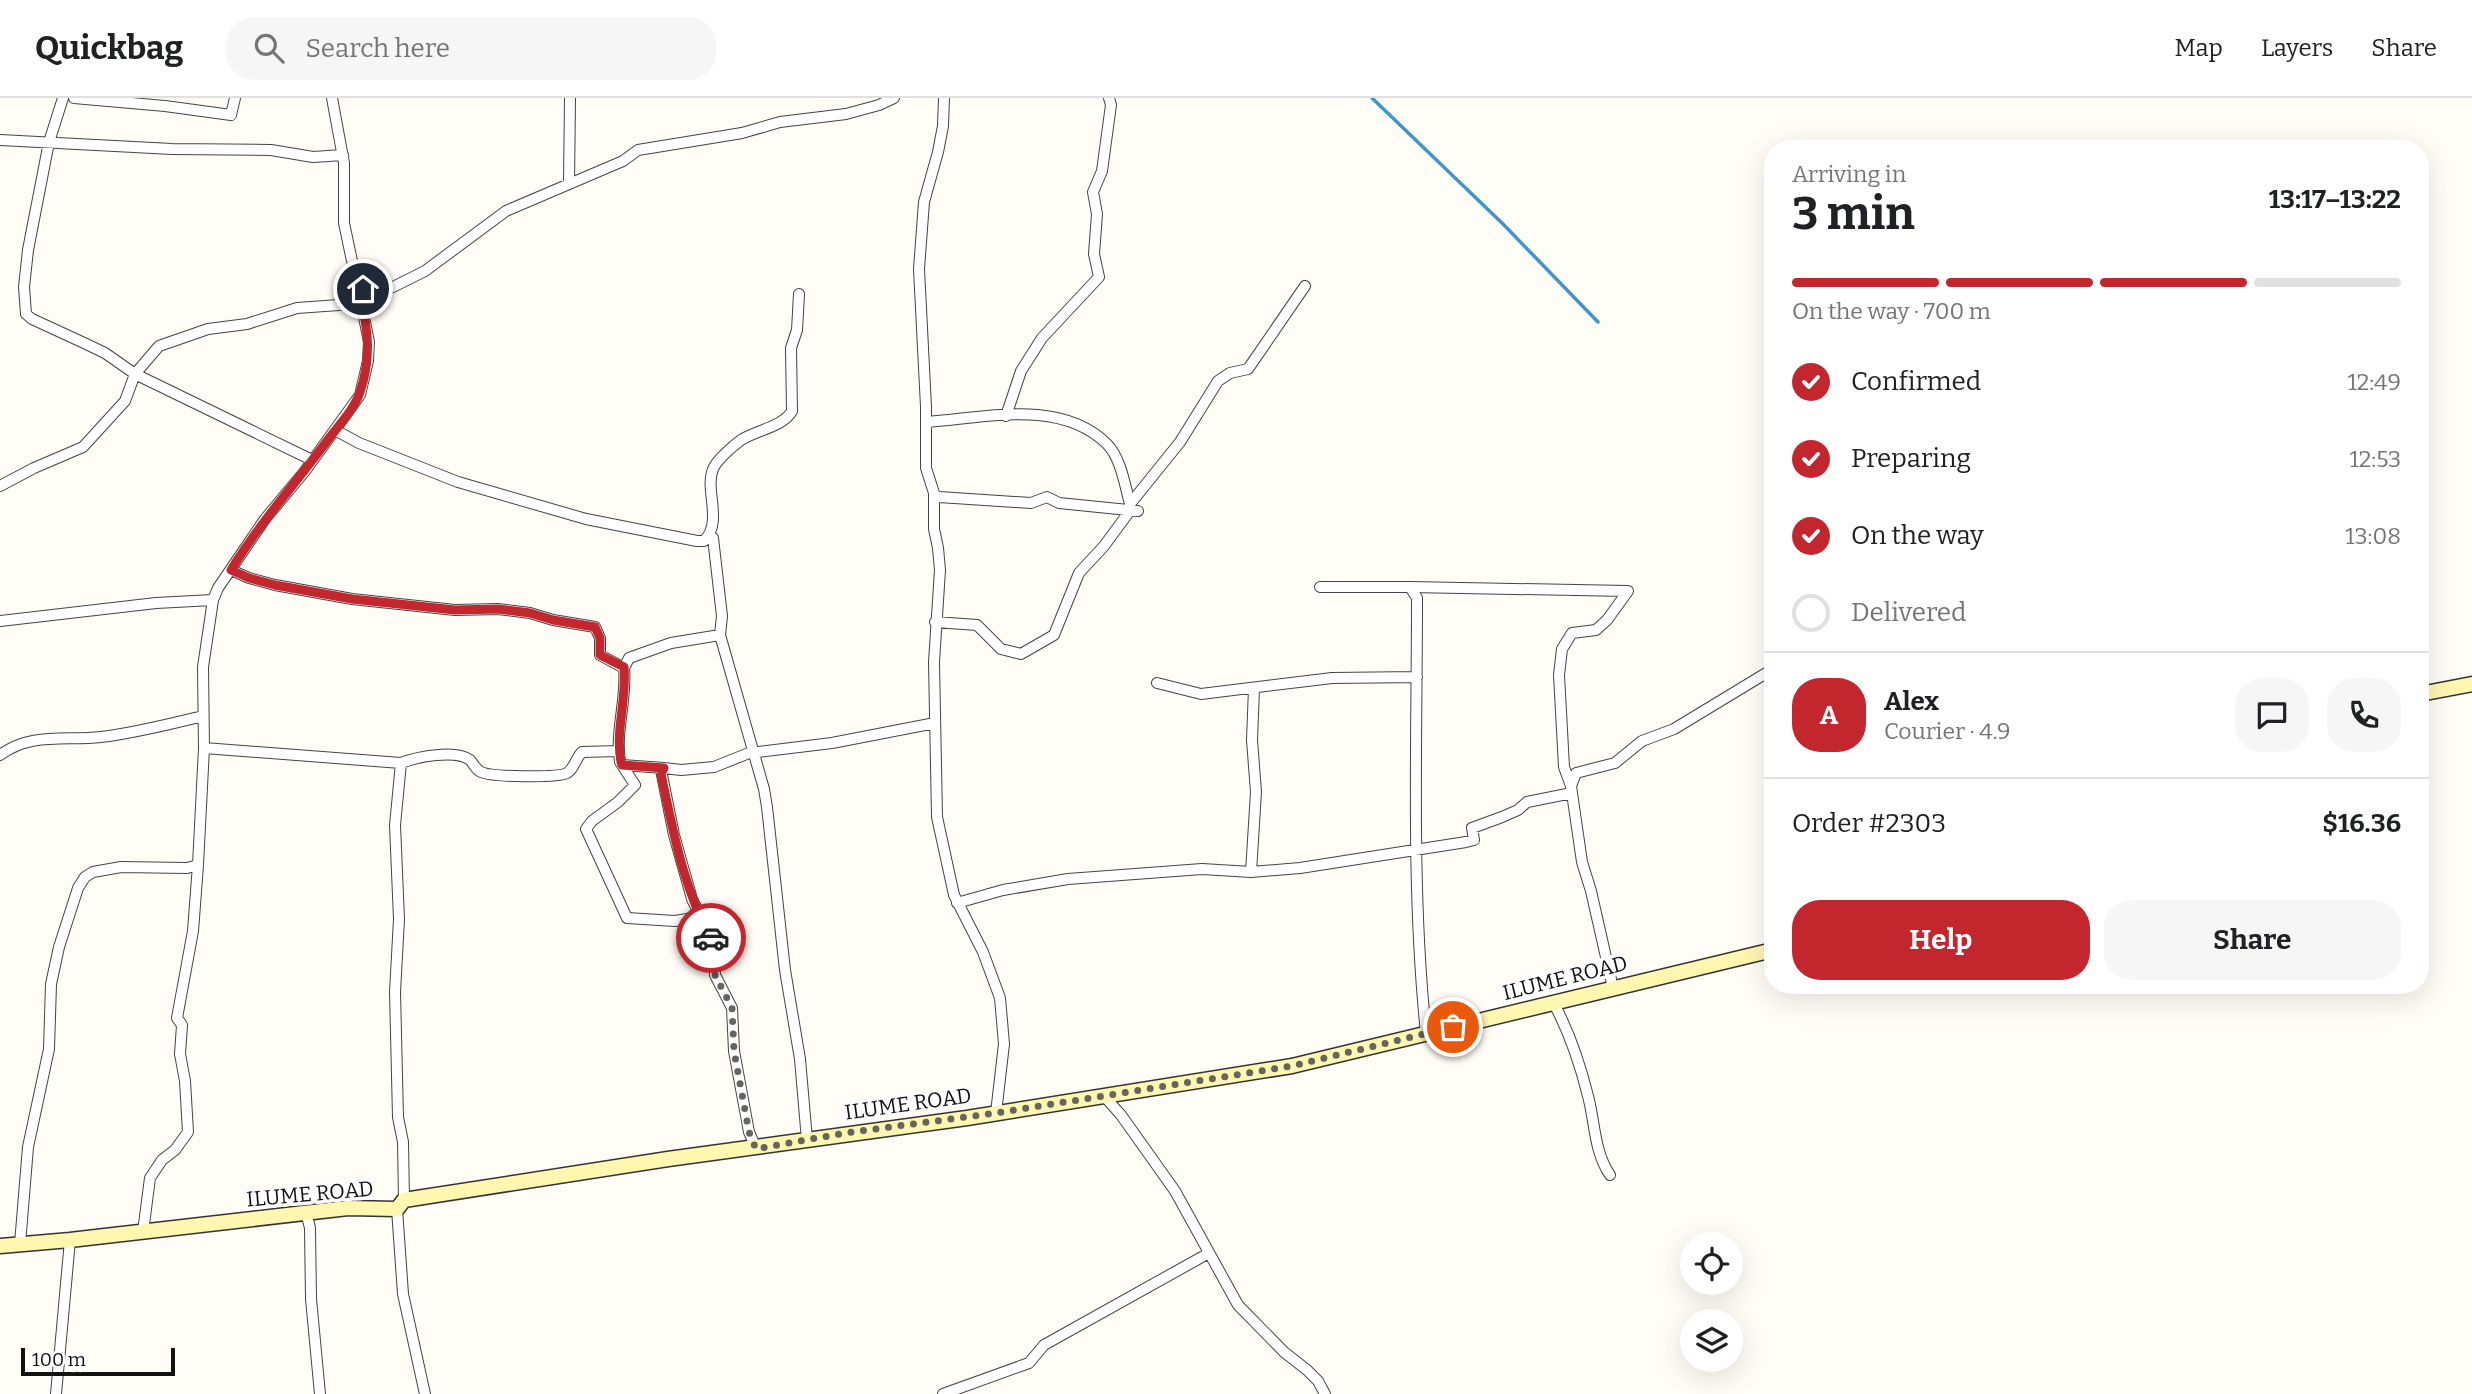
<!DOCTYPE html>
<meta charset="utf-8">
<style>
body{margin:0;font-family:Bitter,serif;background:#f6f6f6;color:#202124;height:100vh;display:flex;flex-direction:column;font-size:26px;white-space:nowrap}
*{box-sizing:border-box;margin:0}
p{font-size:23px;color:#757577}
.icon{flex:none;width:38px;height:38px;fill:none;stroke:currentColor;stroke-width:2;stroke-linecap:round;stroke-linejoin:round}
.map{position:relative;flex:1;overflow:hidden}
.sheet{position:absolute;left:1764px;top:42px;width:665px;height:854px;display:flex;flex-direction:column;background:#fff;border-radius:28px;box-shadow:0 7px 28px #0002}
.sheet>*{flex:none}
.buttons{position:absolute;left:1680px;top:1134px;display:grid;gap:14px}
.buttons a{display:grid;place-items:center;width:63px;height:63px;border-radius:50%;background:#fff;box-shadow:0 7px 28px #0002;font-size:35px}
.scale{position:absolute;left:21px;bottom:18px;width:154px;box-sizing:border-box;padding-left:7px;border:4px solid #111;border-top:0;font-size:19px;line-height:24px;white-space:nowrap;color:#111;-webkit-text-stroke:5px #fff;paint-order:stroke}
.pin{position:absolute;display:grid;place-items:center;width:60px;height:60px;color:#fff;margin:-30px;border:4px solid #fff;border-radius:50%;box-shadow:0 2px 7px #0007}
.courier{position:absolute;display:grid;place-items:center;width:70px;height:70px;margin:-35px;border:5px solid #c4262e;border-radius:50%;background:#fff;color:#222;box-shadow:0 2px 9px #0007}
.headline em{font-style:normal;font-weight:700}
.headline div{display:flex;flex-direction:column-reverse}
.headline{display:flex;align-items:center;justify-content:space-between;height:119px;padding:0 28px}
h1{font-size:46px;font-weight:700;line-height:52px}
.bar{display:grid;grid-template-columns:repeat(4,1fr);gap:10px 7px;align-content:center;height:84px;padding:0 28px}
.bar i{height:9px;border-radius:5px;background:#e0e0e0}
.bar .selected{background:#c4262e}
.bar p{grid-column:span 4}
.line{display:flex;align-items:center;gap:18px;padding:0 28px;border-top:2px solid #e0e0e0}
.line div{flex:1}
.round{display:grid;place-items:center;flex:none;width:74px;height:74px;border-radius:28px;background:#f6f6f6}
ol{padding:0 28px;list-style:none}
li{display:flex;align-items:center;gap:21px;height:77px}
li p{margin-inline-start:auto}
li .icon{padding:7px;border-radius:50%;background:#c4262e;color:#fff;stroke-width:4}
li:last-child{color:#757577}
li i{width:38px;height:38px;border:4px solid #e0e0e0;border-radius:50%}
.button{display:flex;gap:14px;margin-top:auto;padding:14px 28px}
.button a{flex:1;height:80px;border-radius:28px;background:#c4262e;color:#fff;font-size:28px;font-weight:700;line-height:80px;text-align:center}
.button a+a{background:#f6f6f6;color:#202124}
header{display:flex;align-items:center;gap:42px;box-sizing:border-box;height:98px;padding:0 35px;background:#fff;border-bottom:2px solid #e0e0e0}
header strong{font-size:33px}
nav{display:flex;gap:38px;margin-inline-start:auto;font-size:24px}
.search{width:490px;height:63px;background:#f6f6f6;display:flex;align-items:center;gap:18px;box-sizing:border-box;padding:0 24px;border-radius:28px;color:#757577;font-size:26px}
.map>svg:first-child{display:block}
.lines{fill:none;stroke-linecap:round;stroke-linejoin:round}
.stream{stroke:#3f96cf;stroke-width:3.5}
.street-casing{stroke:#444;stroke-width:12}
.secondary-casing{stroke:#333;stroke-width:17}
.street{stroke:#fff;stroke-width:10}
.secondary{stroke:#fff6b0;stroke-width:14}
.done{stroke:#646461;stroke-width:7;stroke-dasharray:0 12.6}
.route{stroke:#c4262e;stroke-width:9}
.labels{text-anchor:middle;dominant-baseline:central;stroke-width:7;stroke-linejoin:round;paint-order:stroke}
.street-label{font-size:21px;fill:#111;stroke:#fff}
</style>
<header>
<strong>Quickbag</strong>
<div class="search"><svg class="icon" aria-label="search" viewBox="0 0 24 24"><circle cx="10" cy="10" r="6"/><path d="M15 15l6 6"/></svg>Search here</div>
<nav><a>Map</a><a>Layers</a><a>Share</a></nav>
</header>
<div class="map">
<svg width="2472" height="1296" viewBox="0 0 2472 1296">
<rect width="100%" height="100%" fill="#fffdf5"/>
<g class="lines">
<!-- stream -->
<path class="stream" d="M1372,0L1503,126L1598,224"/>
<!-- street casing -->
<g class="street-casing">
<path id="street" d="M63,0L49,44L28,152L24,189L26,216L32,221L82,244L105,255L135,276L312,362
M74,0L165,8L231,17L235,0
M332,0L344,65V125L352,163L364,195
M944,0L943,28L938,54L924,104L919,171L926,309V370L934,395V431L938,450L940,472L934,564L937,719L954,797L983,854L1000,900L1004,946L996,1015
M0,42L172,51L271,52L313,59L343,57
M569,86L570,0
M1006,318L1021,273L1042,240L1099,179L1094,156L1097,116L1093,94L1102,73L1111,7L1109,0
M926,324C984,320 1060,300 1107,346C1121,360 1125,388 1130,406
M335,332L359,345L458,384L586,421L697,443H704C724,423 703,390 714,369C718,361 733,348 741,342C756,332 783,329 792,313L791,250L797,232L799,196
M0,388L34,370L83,349L125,303L135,276L159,248L208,231L247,226L297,210L339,207L360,199L364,195L393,189L425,173L506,113L623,63L638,52L742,35L780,24L846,16L879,7L894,0
M939,399L1031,405L1047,399L1059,405L1138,413
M713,440L722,518L720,537L764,691L767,709L785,872L800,961L807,1042
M231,472L249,480L275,487L352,501L455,512L498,511L530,515L553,522L595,529L600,540V557L624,570C627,602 615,632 620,664L622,667L664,670
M1320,489H1410L1417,500C1417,645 1411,791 1426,935
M1410,489L1628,493L1607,522L1596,532L1572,535L1562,551L1559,577L1564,669L1571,688
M0,523L156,505L213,502
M935,524L977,527L1001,551L1021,556L1054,537L1079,475L1104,448L1129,414L1130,406L1180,344L1218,283L1230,275L1248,271L1305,188
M624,570L629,560L671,545L720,537
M1157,585L1201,596L1332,580L1417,579
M204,650L401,665L395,727L399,821L395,894L398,1019L403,1044L404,1102
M0,657C31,634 65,643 101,639C135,635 170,626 203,618
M401,665C416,659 456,651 470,662C474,666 475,671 481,674C491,679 557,680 567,675C575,670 575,661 582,654L619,653
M622,667L635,687L618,704L592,723L586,731L627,820L675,823L699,819
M1572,695L1582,764L1591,793L1613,890
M1251,774L1256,694L1252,642L1254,590
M957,805L1003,792L1068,781L1202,771L1251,774L1300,770L1466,744L1474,742L1472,730L1502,719L1518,712L1527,704L1572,695L1571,688L1576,675L1615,665L1642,643L1674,631L1773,571
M1553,904C1569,933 1580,966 1588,998C1595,1024 1594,1054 1610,1077
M1104,998L1121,1017L1175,1093L1238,1207L1284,1254L1307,1272L1318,1283L1325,1296
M756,1050L749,1034L734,953L732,910L715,877L713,844L692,801L674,737L661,672L664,670L681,672L714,669L749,655L832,645L935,625
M397,1111L403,1196L425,1296
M306,1114L310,1130L311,1201L320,1296
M143,1134L150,1080L162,1062L175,1052L188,1034L185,983L180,956L182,927L177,920L193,833L198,767
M20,1146L28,1049L49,951L51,886L59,849L78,790L85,779L93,774L121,769L187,770L198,767L204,650L203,569L213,502L218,490L265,421L305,373L360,297L368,263L369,244L360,199
M56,1296L70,1142
M943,1296L1029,1265L1044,1247L1209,1155"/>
</g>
<!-- secondary casing -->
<g class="secondary-casing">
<path id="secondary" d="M2420,596L2472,586
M0,1148L70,1142L348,1110L397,1111L404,1102L668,1061L967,1020L1292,968L1773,852"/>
</g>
<!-- street -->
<use href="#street" class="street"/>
<!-- secondary -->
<use href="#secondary" class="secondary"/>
</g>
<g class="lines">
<!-- done -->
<path class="done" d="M711,840L714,847L715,877L732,910L734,953L749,1034L756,1051L845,1035L996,1015L1292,968L1453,929"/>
<!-- route -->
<path class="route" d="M363,191L364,195L360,200C369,232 371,262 360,294C354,312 338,328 327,343C295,386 259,426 231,472L249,480L275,487L352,501L455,512L498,511L530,515L553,522L595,529L600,540V557L624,569C627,602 615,632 621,664L622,667L664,670L661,676C673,732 683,790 711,840"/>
</g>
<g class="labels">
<!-- street labels -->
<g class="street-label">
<text transform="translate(1565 880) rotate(-14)">ILUME ROAD</text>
<text transform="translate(908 1006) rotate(-8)">ILUME ROAD</text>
<text transform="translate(310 1096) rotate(-5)">ILUME ROAD</text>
</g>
</g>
</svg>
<div class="buttons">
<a><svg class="icon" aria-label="locate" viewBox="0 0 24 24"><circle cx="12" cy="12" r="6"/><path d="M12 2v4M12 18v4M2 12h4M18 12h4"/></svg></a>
<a><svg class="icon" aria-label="layers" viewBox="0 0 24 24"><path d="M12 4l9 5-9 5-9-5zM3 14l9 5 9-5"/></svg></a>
</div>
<div class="scale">100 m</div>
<div class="pin" style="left:1453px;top:929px;background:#ea580c"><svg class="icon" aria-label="bag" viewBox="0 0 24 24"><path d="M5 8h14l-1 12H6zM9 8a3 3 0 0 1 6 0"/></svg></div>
<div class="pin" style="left:363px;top:191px;background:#1f2937"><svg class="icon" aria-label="home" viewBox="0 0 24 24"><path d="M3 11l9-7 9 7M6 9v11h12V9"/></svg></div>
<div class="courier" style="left:711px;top:840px"><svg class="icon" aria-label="car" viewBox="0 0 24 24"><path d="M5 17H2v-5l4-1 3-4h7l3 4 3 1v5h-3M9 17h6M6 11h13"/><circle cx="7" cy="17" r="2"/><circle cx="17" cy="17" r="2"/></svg></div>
<section class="sheet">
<div class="headline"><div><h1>3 min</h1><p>Arriving in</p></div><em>13:17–13:22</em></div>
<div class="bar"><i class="selected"></i><i class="selected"></i><i class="selected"></i><i></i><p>On the way · 700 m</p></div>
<ol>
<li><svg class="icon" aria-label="check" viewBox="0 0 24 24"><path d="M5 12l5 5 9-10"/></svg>Confirmed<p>12:49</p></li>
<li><svg class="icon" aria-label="check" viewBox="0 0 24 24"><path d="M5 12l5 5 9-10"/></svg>Preparing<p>12:53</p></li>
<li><svg class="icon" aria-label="check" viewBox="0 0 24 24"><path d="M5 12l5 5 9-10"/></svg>On the way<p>13:08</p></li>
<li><i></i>Delivered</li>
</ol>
<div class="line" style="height:126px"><b class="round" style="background:#c4262e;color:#fff">A</b><div><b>Alex</b><p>Courier · 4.9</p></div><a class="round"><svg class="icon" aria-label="chat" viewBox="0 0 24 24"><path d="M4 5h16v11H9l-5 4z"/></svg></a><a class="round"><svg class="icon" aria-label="phone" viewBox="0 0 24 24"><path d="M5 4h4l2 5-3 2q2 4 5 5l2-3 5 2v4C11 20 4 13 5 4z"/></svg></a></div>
<div class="line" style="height:91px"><div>Order #2303</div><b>$16.36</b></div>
<div class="button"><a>Help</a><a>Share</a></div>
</section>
</div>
